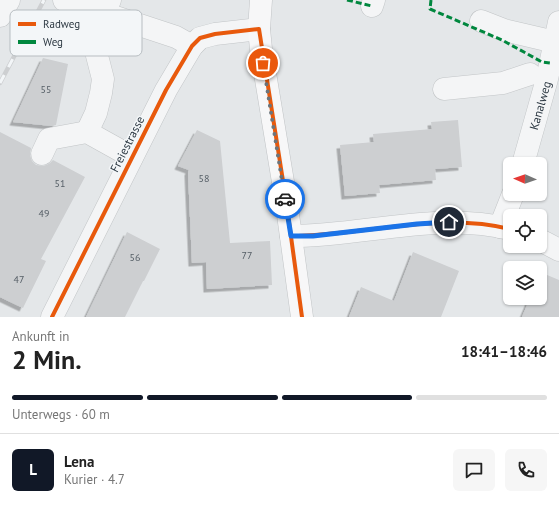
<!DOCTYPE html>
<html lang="de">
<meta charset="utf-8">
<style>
body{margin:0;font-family:"PT Sans",sans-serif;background:#f6f6f6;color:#222;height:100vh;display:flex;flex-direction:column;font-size:15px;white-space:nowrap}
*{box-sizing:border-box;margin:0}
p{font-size:13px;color:#767676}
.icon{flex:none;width:22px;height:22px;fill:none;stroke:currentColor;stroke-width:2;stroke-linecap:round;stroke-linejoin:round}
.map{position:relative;height:317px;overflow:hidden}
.drawer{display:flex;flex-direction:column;background:#fff;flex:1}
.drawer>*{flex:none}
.needle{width:26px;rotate:272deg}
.fabs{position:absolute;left:503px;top:157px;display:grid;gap:8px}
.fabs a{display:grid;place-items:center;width:44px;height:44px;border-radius:6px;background:#fff;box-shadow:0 1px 3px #0004;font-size:20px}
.pin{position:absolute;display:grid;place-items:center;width:34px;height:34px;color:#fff;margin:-17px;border:2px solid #fff;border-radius:50%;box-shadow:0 1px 4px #0007}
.courier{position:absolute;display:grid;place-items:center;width:40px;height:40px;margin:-20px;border:3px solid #1a73e8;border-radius:50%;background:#fff;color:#222;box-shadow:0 1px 5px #0007}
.head em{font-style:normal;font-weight:600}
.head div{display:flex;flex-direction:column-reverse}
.head{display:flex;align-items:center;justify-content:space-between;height:68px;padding:0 12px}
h1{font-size:26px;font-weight:600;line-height:30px}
.bar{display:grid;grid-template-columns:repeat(4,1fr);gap:6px 4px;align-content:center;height:48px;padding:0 12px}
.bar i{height:5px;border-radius:3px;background:#e0e0e0}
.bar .current{background:#111827}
.bar p{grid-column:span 4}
.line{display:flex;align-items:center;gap:10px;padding:0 12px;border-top:1px solid #e0e0e0}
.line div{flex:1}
.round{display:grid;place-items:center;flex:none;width:42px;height:42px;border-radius:6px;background:#f6f6f6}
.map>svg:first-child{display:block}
.building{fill:#cdcfd1;filter:url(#shadow)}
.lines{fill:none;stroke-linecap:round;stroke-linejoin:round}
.minor-casing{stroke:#c2c5c7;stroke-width:23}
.major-casing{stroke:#c1c4c6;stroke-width:23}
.minor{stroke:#f4f5f6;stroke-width:22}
.major{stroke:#f7f7f8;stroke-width:22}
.rail-casing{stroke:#cdcfd1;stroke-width:4.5}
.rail{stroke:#f3f6f8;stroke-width:3;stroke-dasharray:9;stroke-linecap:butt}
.quiet{stroke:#00873e;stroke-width:3;stroke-dasharray:6 3;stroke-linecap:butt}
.cycleway-casing{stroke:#f3f6f8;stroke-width:6}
.cycleway{stroke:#e8590c;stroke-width:4}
.done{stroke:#6c757c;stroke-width:4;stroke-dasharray:0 7.2}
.route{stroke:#1a73e8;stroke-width:5}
.labels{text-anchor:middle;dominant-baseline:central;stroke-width:3;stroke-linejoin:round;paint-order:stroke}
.number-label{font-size:10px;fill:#555e66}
.street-label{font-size:12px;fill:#2c3842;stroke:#f3f6f8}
.key{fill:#f3f6f8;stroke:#b7bdc1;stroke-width:1}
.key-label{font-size:11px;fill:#2c3842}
</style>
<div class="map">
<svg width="559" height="317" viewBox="0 0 559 317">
<defs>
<filter id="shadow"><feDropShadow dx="-3.5" dy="3.5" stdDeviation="0" flood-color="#0004"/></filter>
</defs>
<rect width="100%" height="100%" fill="#e4e7e9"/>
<!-- building -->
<path class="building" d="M43,58L68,64L56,125L52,126L13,122Z
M458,120L462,167L435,169L436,180L379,185L380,193L345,196L340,145L374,142L373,134L432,129L431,122Z
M197,130L220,141L230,243L270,241L272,285L207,289L206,262L192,263L188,172L189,170L178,166Z
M0,132L31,148L30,155L32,161L36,165L43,166L49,164L53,160L85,177L41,259L46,261L23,308L0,297Z
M127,232L160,249L144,281H143L125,317H86Z
M413,252L459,271L441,317H349L361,287L394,301Z
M540,272L559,280V317H522L530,298H540Z"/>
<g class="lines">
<!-- minor casing -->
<g class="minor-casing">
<g id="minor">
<path d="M64,0L176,37L192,46"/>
<path d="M372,6L374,0"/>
<path d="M0,16L9,0"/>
<path d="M481,21L504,30L555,42"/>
<path d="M444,89L503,83L530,74"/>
<path d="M87,132L96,113L101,93L103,79L93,40L110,0"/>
<path d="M42,154L49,139L87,132L132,157"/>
<path id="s1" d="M523,164L547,79L559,22"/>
<path d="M500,227L513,194"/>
<path d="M291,236C364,236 437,211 510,229"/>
<path d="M540,240L559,250"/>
<path d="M52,317L166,90L192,46L200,38L215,34L259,29"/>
</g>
</g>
<!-- major casing -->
<g class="major-casing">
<path id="major" d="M261,0L259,29L261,49L286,200L302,317"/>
</g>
<!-- minor -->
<use href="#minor" class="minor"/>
<!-- major -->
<use href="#major" class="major"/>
<!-- rail casing -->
<g class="rail-casing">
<path id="rail" d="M0,83L44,0"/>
</g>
<!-- rail -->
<use href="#rail" class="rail"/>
<!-- quiet -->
<path class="quiet" d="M347,0L372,6
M431,0L430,9L502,40L542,62L550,63"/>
<!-- cycleway casing -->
<g class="cycleway-casing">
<path id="cycleway" d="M291,236C364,236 437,211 510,229
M52,317L166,90L192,46L200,38L215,34L259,29L286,200L302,317"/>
</g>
<!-- cycleway -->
<use href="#cycleway" class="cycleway"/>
</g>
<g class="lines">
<!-- done -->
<path class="done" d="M263,63L285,199"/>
<!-- route -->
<path class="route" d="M285,199L291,236H313L417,224L449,222"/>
</g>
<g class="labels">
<!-- number labels -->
<g class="number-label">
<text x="46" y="89">55</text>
<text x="204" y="178">58</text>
<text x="60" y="183">51</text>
<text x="44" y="213">49</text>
<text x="247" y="255">77</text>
<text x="135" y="257">56</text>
<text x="19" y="279">47</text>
</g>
<!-- street labels -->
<g class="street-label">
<text stroke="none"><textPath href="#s1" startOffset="61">Kanalweg</textPath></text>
<text transform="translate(127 144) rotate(-63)">Freiestrasse</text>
</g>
</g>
<!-- legend -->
<rect x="10" y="10" width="132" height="46" rx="6" class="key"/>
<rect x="18" y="22" width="18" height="4" fill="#e8590c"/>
<rect x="18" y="40" width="18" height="4" fill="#00873e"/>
<g class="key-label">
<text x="43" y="28">Radweg</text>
<text x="43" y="46">Weg</text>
</g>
</svg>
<div class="fabs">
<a><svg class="needle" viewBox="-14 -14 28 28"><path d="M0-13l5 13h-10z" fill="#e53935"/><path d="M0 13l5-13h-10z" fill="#767676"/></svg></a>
<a><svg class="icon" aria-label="locate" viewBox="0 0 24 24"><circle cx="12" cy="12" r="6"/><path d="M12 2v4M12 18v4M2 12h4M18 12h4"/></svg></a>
<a><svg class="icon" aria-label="layers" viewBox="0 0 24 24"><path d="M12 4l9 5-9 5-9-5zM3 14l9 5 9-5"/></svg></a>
</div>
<div class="pin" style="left:263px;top:63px;background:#ea580c"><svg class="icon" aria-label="bag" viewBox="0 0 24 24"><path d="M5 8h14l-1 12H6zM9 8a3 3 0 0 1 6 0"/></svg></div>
<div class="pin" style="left:449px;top:222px;background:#1f2937"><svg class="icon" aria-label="home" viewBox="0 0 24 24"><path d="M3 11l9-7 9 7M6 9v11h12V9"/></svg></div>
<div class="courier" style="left:285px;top:199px"><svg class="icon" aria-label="car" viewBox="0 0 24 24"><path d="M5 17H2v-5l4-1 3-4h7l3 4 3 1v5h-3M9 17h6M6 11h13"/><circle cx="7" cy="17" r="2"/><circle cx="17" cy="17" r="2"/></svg></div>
</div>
<section class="drawer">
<div class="head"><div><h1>2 Min.</h1><p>Ankunft in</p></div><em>18:41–18:46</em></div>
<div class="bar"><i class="current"></i><i class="current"></i><i class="current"></i><i></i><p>Unterwegs · 60 m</p></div>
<div class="line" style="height:72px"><b class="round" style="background:#111827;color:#fff">L</b><div><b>Lena</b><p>Kurier · 4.7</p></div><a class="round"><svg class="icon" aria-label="chat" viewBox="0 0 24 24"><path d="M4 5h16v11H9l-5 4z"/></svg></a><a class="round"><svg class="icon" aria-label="phone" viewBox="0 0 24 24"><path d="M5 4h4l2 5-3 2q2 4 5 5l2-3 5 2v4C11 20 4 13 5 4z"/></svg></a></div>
</section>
